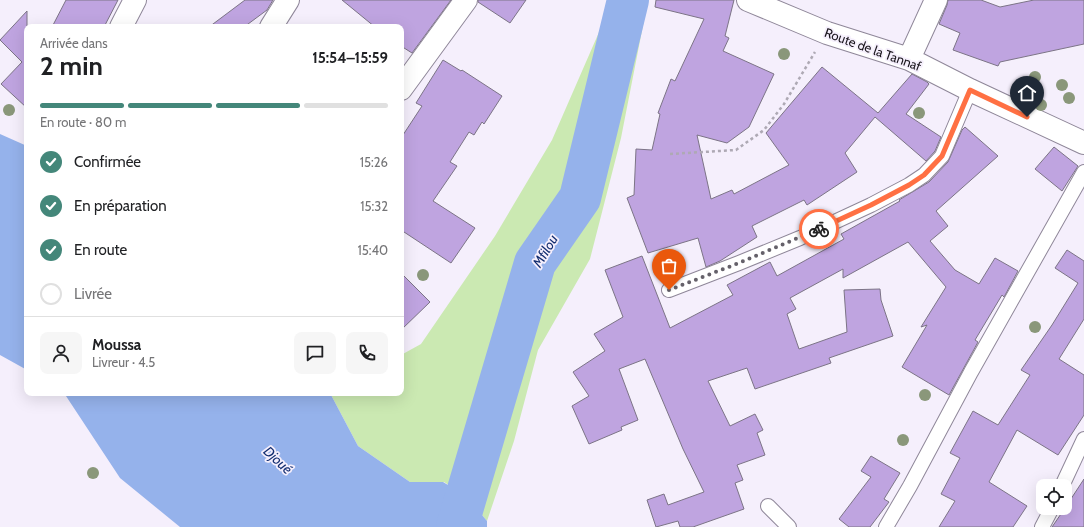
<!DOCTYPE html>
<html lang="fr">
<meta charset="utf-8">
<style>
body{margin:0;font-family:Cabin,sans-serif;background:#f6f6f6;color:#202124;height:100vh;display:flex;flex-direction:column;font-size:15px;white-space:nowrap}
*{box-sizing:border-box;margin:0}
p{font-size:13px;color:#757577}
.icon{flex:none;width:22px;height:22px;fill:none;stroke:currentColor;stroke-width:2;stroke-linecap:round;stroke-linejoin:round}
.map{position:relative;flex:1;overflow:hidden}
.details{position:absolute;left:24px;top:24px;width:380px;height:372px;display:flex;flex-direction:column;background:#fff;border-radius:8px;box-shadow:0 4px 16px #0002}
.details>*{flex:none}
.fabs{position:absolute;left:1036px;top:479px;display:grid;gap:8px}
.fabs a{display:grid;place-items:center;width:36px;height:36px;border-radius:8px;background:#fff;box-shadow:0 4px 16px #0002;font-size:20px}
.pin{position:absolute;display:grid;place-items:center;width:34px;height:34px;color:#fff;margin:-41px -17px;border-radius:50% 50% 50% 0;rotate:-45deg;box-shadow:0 0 4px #0007}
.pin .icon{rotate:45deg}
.courier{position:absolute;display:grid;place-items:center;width:40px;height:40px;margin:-20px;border:3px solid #ff7043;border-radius:50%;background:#fff;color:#222;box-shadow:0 1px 5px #0007}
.head em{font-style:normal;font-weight:700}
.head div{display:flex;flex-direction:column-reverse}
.head{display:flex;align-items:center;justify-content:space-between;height:68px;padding:0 16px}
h1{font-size:26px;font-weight:700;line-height:30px}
.bar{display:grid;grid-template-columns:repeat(4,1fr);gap:6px 4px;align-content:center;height:48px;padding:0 16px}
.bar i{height:5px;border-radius:3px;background:#e0e0e0}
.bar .current{background:#44877a}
.bar p{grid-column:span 4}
.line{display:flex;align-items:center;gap:10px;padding:0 16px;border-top:1px solid #e0e0e0}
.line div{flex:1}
.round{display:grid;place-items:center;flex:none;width:42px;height:42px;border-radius:8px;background:#f6f6f6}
ol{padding:0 16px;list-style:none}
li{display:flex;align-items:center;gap:12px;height:44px}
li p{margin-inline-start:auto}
li .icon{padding:4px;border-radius:50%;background:#44877a;color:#fff;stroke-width:4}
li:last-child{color:#757577}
li i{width:22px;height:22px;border:2px solid #e0e0e0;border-radius:50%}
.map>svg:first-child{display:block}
.green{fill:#cbe9b2}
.water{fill:#95b2eb}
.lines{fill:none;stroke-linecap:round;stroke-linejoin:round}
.river{stroke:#95b2eb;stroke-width:42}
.building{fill:#bfa4e0;stroke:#7c7486}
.lane-casing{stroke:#8f8799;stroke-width:16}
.street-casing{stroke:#8f8799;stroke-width:24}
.path{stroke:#aea9b4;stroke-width:2.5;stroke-dasharray:3 3;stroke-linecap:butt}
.lane{stroke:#fff;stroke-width:14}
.street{stroke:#fff;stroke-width:22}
.tree{fill:#8a977a}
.done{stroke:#65616a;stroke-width:4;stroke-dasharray:0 7.2}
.route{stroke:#ff7043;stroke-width:5}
.labels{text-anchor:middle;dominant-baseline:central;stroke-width:3.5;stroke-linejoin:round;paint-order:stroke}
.street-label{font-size:13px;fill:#18141b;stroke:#f5effc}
.water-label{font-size:14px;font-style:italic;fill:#132e70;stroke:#f5effc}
</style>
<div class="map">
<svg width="1084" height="527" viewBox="0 0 1084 527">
<rect width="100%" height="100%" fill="#f5effc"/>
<!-- green -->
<path class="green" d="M613,0H648L621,138L590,259L538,350L514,441L487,521L466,496L444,482H410L358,446L330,393H401V355L421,344L495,236L552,140Z"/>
<!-- water -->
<path class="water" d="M0,134L27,146V370L0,355Z
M64,393H330L358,446L410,482H443L466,496L487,521V527H180L120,478Z"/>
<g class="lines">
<!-- river -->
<path class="river" d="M457,527L535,263L580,198L628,0"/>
</g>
<!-- building -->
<path class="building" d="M66,0H118L104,27H52Z
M245,0H273L267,10L244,27H209Z
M342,0H451L412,53L401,46V27H375Z
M478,0H526L510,23L478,2Z
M656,0H734L725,36L729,38L723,51L774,74L749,127L727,143L697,135L711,199L732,190L734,194L789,165L766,133L822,67L878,113L912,74L927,82L929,84L906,114L941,137L935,151L926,161L875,117L845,153L857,172L807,205L804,200L752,226L757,237L720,261L706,267L698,238L648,253L627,198L634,195L636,149L652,150L660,114L658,113L671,79L675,81L704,19L655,7Z
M948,0H981L1000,7L1034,0H1084V44L1000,62L998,66L953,50L960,33L939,24L947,5Z
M27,11V108L1,84L22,62L0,40Z
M443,60L461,71L462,70L502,96L484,124L482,122L474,135L469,132L450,162L457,166L433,201L475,228L451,263L401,230V138L422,106L416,103Z
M965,127L998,156L936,211L948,226L930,241L955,270L979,284L995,258L1018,271L1004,297L1002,295L975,340L978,342L949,395L902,367L927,325L921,327L946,287L908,242L843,278V269L790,298L796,309L787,314L799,349L847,332L844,290L880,289L881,300L893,336L829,358L831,363L755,389L747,368L708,381L730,426L755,414L763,430L757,433L765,455L737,465L743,480L735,483L744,509L693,527H680L678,521L656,527L647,500L664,494L668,505L704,492L683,449L645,359L619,369L638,420L621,427L622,430L589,444L572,406L589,396L573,372L605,351L594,334L623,317L605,270L642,256L670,328L733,295L727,285L770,262L777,276L844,239L841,234L900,201L899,200L929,182L948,162L962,130Z
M1054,147L1078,166L1062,191L1035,169Z
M1067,250L1084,261V319L1059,359L1084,375V415L1058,455L1017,430L989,482L1027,506L1013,527H939L955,501L941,494L960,458L950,453L973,411L998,425L1030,375L1021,370L1052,325L1078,283L1055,268Z
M401,273L430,302L401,330Z
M871,456L900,473L884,499L889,502L870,527H849L839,519L871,477L861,471Z
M1084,479V527H1052L1065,508Z"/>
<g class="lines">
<!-- lane casing -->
<g class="lane-casing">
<path id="lane" d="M669,290L739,263L800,238L871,205L909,185L924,175L942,156L970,90
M1062,486L1084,439
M768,506L789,527
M886,527L910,486L971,372L1084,172
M1042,527L1052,508"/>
</g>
<!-- street casing -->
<g class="street-casing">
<path id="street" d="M748,0L827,33L909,59L970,90L1084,143
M121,27L135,0
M271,27L288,0
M909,59L936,0
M401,89L466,0"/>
</g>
<!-- path -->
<path class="path" d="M670,154L736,150L764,130L784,104L815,52"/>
<!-- lane -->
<use href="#lane" class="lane"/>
<!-- street -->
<use href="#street" class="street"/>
</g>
<!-- trees -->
<g class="tree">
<circle cx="784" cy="54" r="6"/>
<circle cx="1035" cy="77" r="6"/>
<circle cx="1062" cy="85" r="6"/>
<circle cx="1021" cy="92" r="6"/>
<circle cx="1069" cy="98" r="6"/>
<circle cx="1041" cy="105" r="6"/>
<circle cx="9" cy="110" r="6"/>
<circle cx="919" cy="113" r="6"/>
<circle cx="423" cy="275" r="6"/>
<circle cx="1035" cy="327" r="6"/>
<circle cx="925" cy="395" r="6"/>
<circle cx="903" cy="440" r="6"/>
<circle cx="93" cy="473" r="6"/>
</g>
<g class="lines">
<!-- done -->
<path class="done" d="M669,290L739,263L819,229"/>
<!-- route -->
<path class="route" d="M819,229L871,205L909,185L924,175L942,156L970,90L1027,117"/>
</g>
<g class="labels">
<!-- street labels -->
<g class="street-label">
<text transform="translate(873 49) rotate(20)">Route de la Tannaf</text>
</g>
<!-- water labels -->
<g class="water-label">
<text transform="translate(545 251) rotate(-59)">Mfilou</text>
<text transform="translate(278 460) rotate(43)">Djoué</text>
</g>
</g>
</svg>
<div class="fabs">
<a><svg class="icon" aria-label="locate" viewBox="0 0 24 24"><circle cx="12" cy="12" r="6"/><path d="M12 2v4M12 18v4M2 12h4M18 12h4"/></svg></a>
</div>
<div class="pin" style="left:669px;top:290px;background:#ea580c"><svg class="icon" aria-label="bag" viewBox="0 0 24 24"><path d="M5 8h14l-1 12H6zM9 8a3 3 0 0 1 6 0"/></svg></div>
<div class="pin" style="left:1027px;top:117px;background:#1f2937"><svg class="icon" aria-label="home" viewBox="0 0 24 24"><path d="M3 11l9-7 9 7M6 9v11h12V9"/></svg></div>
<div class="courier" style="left:819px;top:229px"><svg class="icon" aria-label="bike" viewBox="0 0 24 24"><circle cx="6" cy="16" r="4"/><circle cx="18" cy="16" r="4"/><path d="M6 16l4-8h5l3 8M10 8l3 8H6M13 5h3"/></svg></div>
<section class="details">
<div class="head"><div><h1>2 min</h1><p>Arrivée dans</p></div><em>15:54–15:59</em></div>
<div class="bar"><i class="current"></i><i class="current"></i><i class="current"></i><i></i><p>En route · 80 m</p></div>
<ol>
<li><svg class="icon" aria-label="check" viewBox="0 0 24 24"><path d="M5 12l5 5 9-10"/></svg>Confirmée<p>15:26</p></li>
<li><svg class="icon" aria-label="check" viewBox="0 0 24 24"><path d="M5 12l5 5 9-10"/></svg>En préparation<p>15:32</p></li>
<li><svg class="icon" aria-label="check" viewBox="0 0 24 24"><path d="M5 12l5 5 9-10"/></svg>En route<p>15:40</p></li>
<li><i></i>Livrée</li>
</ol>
<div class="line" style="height:72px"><a class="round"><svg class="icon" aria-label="person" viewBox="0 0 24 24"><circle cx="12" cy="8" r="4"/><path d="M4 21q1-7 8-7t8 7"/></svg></a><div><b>Moussa</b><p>Livreur · 4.5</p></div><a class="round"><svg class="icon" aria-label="chat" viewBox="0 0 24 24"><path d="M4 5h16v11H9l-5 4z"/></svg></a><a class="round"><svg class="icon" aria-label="phone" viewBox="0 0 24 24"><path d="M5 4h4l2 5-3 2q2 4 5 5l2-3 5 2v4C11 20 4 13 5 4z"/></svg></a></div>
</section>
</div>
